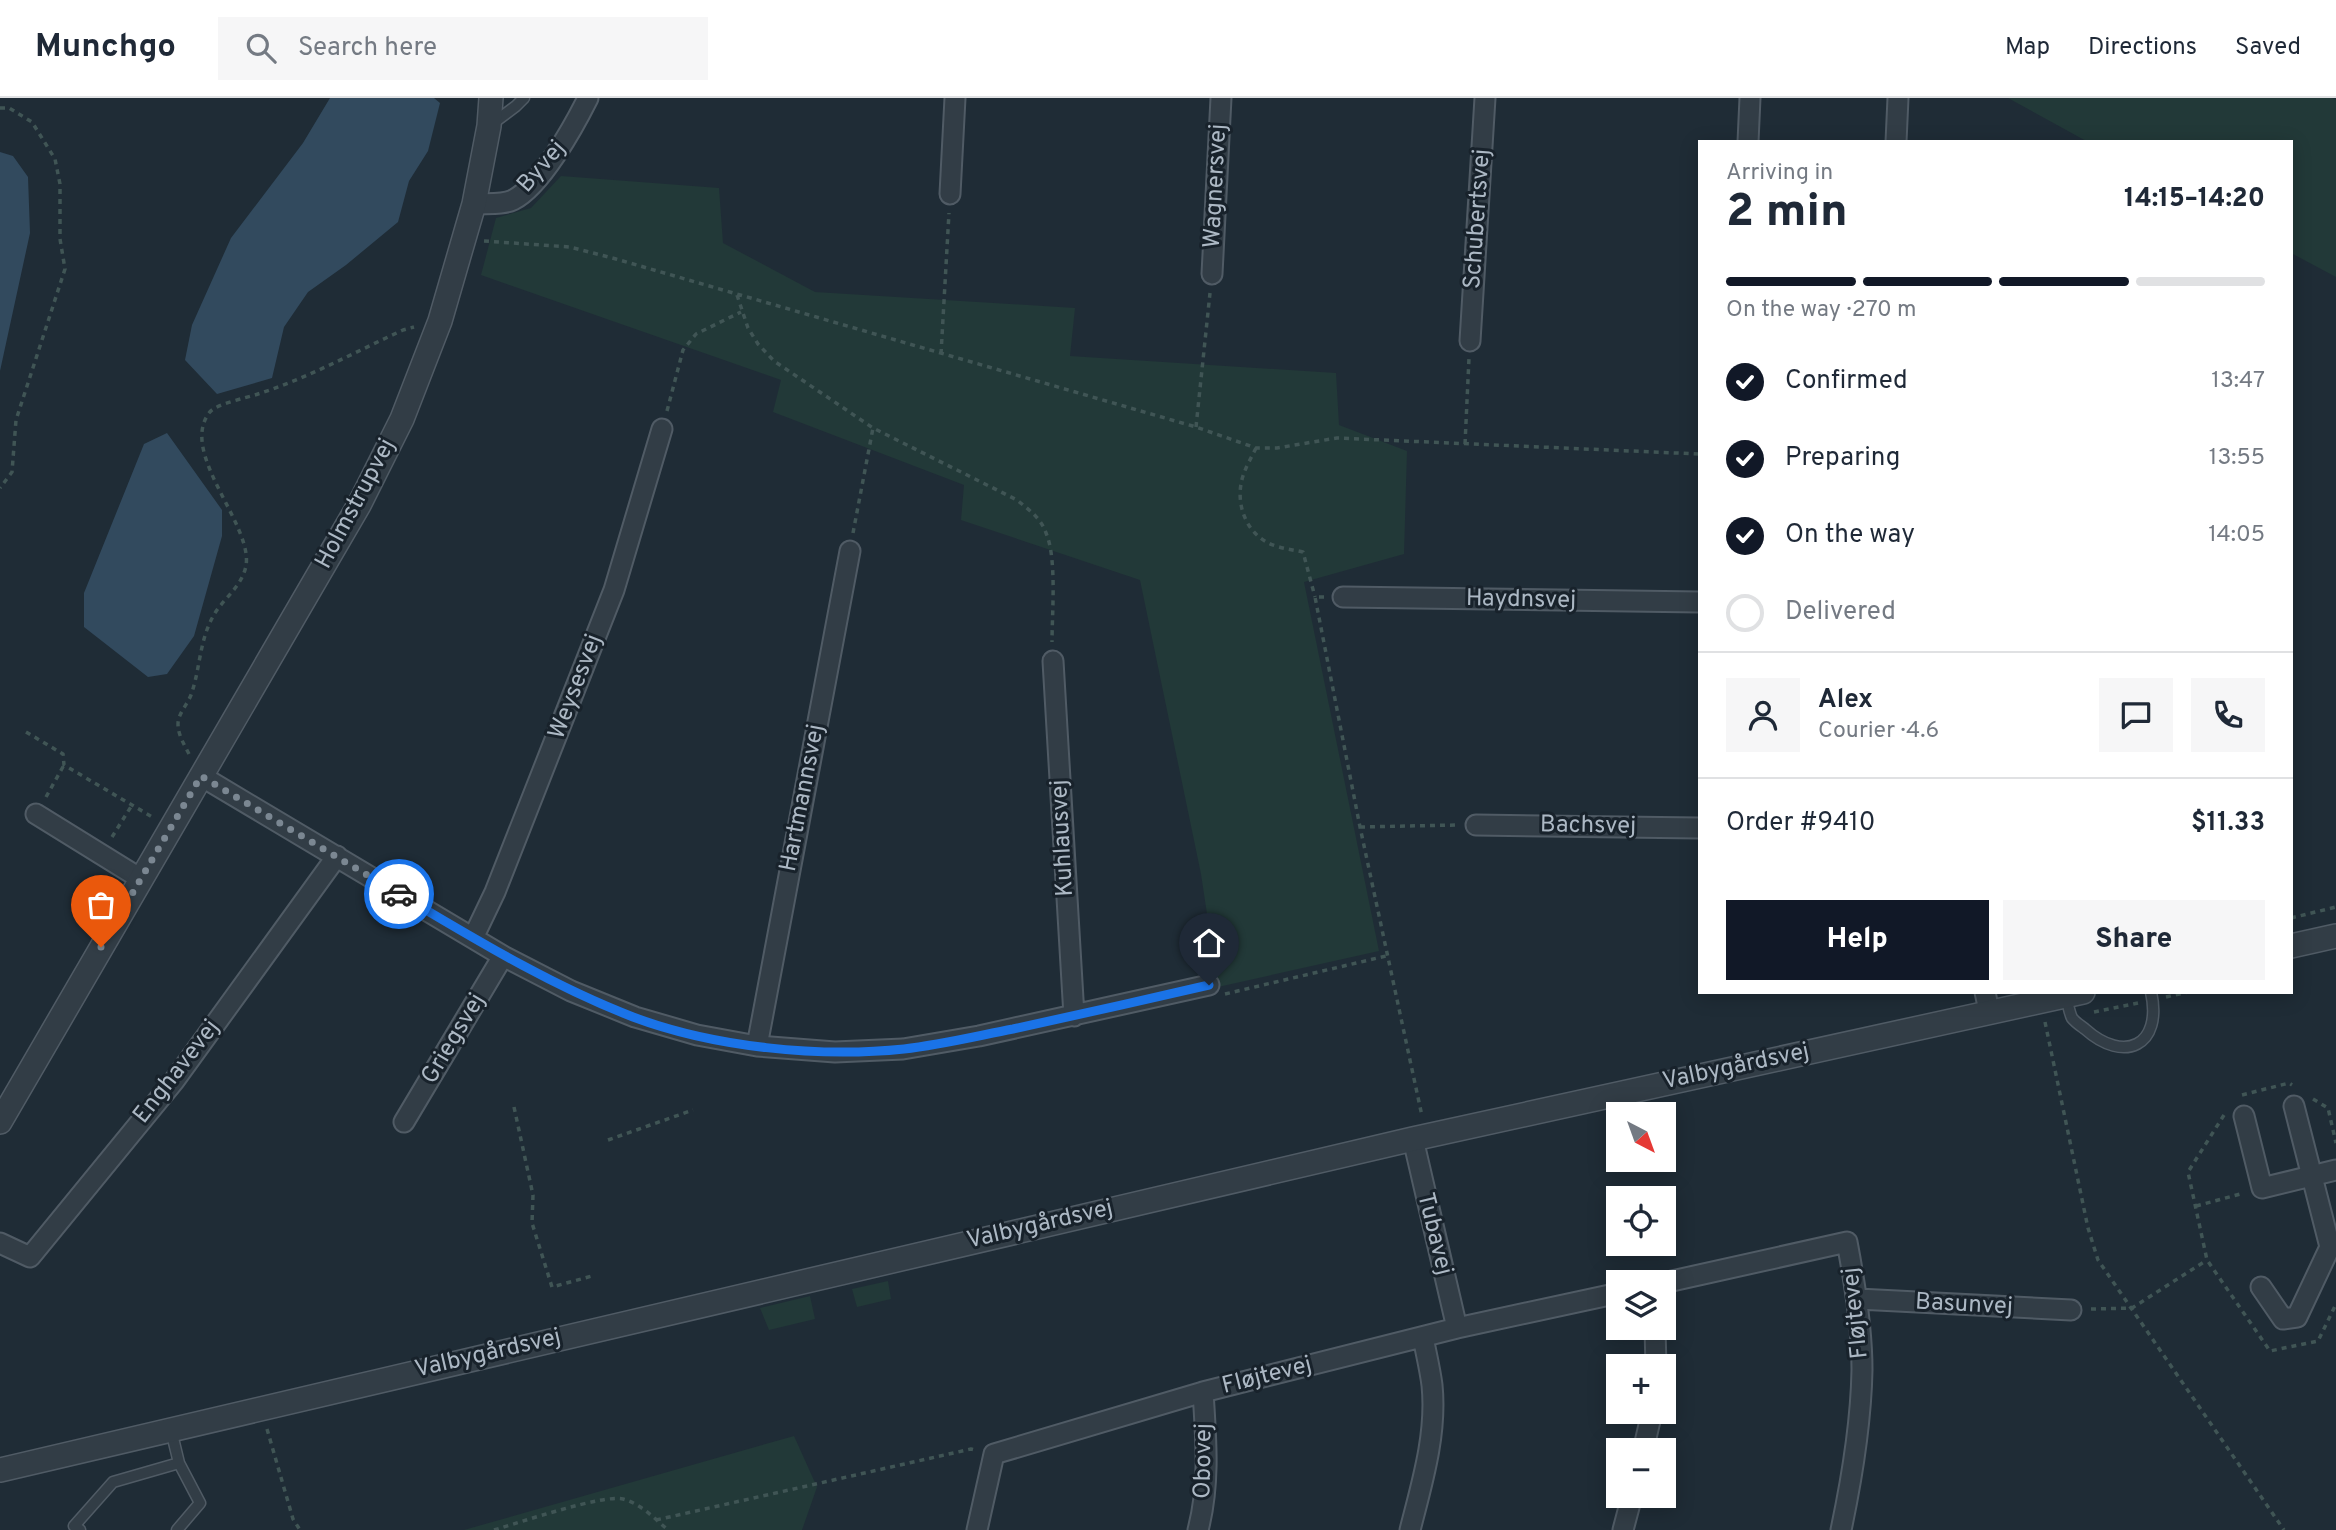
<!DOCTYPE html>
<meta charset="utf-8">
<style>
body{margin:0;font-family:Overpass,sans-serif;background:#f6f6f7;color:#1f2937;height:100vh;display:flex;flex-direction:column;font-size:26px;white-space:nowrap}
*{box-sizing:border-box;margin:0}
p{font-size:23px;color:#747a83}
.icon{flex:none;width:38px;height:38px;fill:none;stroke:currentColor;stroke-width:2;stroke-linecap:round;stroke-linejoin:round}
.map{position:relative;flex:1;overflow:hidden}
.drawer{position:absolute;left:1698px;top:42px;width:595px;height:854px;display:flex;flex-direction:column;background:#fff;border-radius:0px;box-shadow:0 4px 18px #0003}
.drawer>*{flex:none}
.needle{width:46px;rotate:139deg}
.fabs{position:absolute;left:1606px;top:1004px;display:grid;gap:14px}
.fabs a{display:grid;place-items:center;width:70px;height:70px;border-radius:0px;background:#fff;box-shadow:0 4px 18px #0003;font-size:35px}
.pin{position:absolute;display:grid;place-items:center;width:60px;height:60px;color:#fff;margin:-72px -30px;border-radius:50% 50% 50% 0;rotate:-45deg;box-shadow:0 0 7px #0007}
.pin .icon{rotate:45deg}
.courier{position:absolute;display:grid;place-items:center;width:70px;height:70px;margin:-35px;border:5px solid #1a73e8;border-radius:50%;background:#fff;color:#222;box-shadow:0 2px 9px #0007}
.summary em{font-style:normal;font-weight:800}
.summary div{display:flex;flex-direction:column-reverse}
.summary{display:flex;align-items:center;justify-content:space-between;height:119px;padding:0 28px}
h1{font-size:46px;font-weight:800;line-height:52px}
.bar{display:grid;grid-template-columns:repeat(4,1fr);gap:10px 7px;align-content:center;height:84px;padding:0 28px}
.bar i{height:9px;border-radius:5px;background:#e0e1e3}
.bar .selected{background:#111827}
.bar p{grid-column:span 4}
.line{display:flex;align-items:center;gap:18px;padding:0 28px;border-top:2px solid #e0e1e3}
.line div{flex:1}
.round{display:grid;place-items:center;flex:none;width:74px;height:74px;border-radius:0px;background:#f6f6f7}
ol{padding:0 28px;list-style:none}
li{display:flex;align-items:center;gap:21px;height:77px}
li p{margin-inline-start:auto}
li .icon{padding:7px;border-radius:50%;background:#111827;color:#fff;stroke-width:4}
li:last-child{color:#747a83}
li i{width:38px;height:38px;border:4px solid #e0e1e3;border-radius:50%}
.cta{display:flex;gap:14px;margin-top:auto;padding:14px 28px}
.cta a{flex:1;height:80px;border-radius:0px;background:#111827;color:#fff;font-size:28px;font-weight:800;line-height:80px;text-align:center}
.cta a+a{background:#f6f6f7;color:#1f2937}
header{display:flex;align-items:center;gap:42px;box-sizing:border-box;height:98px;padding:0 35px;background:#fff;border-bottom:2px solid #e0e1e3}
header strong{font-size:33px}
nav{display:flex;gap:38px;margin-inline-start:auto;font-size:24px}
.search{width:490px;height:63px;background:#f6f6f7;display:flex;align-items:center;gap:18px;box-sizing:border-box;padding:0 24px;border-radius:0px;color:#747a83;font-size:26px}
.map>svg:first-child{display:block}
.green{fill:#223938}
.water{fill:#324a5e}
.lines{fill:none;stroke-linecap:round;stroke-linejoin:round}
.service-casing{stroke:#505b65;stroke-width:13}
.minor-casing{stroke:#505b65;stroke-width:23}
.tertiary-casing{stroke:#505b65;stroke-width:26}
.path{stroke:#405555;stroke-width:3.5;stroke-dasharray:5 5;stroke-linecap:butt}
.service{stroke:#323d46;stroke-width:10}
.minor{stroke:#323d46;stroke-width:19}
.tertiary{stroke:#323d46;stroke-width:23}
.done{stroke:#7b8792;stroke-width:7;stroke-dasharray:0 12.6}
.route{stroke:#1a73e8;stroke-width:9}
.labels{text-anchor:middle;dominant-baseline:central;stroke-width:6;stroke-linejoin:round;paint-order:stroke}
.street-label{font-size:24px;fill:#acb8c4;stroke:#18222b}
</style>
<header>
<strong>Munchgo</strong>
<div class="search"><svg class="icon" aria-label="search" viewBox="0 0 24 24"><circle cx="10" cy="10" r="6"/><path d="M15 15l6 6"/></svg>Search here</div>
<nav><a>Map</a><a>Directions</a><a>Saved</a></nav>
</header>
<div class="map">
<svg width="2336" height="1432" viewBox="0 0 2336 1432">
<rect width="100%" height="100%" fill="#1f2c36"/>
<!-- green -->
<path class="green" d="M2008,0H2332L2336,2V179L2291,155V44H2088Z
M561,78L719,90L723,145L815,194L1075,210L1070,258L1336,275L1339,327L1407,353L1404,456L1304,484L1379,853L1218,889L1201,776L1140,482L961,422L964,387L773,314L781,282L481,177L496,120L531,110Z
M888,1183L891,1201L857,1209L852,1191Z
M810,1198L815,1221L769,1232L760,1210Z
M794,1338L817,1389L802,1432H464Z"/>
<!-- water -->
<path class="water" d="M330,0H434L440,5L428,53L409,83L398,124L346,167L308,194L284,229L272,280L217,296L185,262L192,227L231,140L303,45Z
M0,54L13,58L28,79L30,135L0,273Z
M167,335L222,412V438L194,538L167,576L148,579L84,529V495L144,346Z"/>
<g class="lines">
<!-- service casing -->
<g class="service-casing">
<path id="service" d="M492,26L516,8L524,0
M2066,899C2068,905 2069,914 2072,920C2075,924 2081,928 2085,931C2124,966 2163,948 2151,894
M171,1332L179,1365L200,1405L177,1432
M80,1432L74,1428L113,1384L179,1365"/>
</g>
<!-- minor casing -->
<g class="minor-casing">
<path id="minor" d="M1748,44L1750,0
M1896,44L1898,0
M950,96L955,0
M474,106C486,105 503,107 513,102C541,88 574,28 588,0
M1212,176L1221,0
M1470,243L1485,0
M1343,499L1699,504
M1053,563L1074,918
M201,678L503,858L571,893L635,919L697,937L757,948L835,954L903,951L979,938L1209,887
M36,716L141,781
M1476,727L1699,730
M473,840L495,794L614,492L662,331
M1985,894L1989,913
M757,948L850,453
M2244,1018L2262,1090L2336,1072
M404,1024L503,858
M1413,1041L1457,1230
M0,1145L30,1159L174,983L337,758
M1663,1185L1847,1144C1855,1186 1862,1229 1862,1272C1861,1326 1852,1380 1841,1432
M2261,1189L2283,1221L2297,1219L2330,1149L2294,1008
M1858,1201L2071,1212
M1655,1230L1656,1269
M1643,1353L1652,1314
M977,1432L994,1356L1203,1294L1457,1230L1619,1195
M1198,1432C1210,1386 1206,1341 1203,1294
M1410,1432C1422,1385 1437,1336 1432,1287C1430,1271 1426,1255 1423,1239
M1623,1432L1632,1398"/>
</g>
<!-- tertiary casing -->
<g class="tertiary-casing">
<path id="tertiary" d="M2291,848L2336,838
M0,1024L359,407L402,321L440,223L474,106L489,28L491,0
M0,1372L1413,1041L2083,894"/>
</g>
<!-- path -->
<path class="path" d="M0,10H9L32,24L55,61L60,86V141L65,171L16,322L12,374L0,390
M484,143L570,149L616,161L1196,329L1256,350H1277L1337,340L1699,356
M737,197L748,230L758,246L774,263L873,330L1017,402C1029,412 1041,420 1046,435C1057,460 1052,515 1052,544
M941,256L949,115
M667,313L683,252L696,236L741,214
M1196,329L1210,195
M1465,346L1469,260
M1256,350C1252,358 1247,367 1244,375C1233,404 1246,439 1276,448C1285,451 1294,452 1303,454L1315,499
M853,435L873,330
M1324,499H1315L1360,729L1422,1018
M26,634L63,656L64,667L154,720
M189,656C184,646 178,637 178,626C178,616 187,607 191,597C201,569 199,538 217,512C227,498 242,487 246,468C253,426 179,356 209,315C215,306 246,300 258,296C308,280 355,254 403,232L414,229
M46,699L64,667
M1360,729L1456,727
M112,739L132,707
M2291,820L2336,809
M1225,896L1386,858
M2166,899L2188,894
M2094,914L2138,905
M2045,924L2088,1130L2098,1162L2284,1432
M2242,997L2289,985L2292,987
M2313,1001L2328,1010L2336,1045
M514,1009L533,1097L532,1125L552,1189L592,1178
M2224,1017L2188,1074L2207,1162L2270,1253L2318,1243L2336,1206
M608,1042L693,1012
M2196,1108L2244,1095
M2091,1211L2132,1210L2207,1162
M267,1331L293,1421L300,1432
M656,1422L971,1351L975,1352
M494,1432C518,1425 603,1396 623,1401C641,1406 654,1420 668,1432"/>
<!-- service -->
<use href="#service" class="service"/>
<!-- minor -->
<use href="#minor" class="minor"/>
<!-- tertiary -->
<use href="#tertiary" class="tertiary"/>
</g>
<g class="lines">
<!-- done -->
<path class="done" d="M101,849L201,678L399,796"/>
<!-- route -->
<path class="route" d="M399,796C475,841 550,887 633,919C713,949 818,960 904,951C940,947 977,938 1013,931C1078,917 1144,902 1209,887"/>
</g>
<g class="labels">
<!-- street labels -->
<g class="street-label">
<text transform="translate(542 69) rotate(-49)">Byvej</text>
<text transform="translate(1216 88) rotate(-87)">Wagnersvej</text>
<text transform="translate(1478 121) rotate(-86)">Schubertsvej</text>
<text transform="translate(356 406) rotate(-62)">Holmstrupvej</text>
<text transform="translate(1521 502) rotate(1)">Haydnsvej</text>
<text transform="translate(576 589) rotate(-69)">Weysesvej</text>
<text transform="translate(803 700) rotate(-79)">Hartmannsvej</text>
<text transform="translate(1588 728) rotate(1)">Bachsvej</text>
<text transform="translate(1063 740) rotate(-93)">Kuhlausvej</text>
<text transform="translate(454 941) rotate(-59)">Griegsvej</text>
<text transform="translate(1736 969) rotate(-12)">Valbygårdsvej</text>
<text transform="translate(177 974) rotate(-52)">Enghavevej</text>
<text transform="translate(1040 1127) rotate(-13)">Valbygårdsvej</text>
<text transform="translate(1434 1136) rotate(76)">Tubavej</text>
<text transform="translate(1964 1207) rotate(3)">Basunvej</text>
<text transform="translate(1856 1215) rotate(-96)">Fløjtevej</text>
<text transform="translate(488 1256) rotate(-13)">Valbygårdsvej</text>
<text transform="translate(1267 1278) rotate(-14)">Fløjtevej</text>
<text transform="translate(1204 1363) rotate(-89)">Obovej</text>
</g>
</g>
</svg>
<div class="fabs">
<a><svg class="needle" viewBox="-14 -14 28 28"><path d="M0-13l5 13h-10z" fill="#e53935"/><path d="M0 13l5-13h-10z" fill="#747a83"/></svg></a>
<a><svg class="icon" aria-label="locate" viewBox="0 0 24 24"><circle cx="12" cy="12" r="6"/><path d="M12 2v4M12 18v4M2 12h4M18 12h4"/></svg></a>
<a><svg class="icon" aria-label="layers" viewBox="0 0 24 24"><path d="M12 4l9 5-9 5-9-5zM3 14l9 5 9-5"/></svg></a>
<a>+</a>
<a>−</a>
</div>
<div class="pin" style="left:101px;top:849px;background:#ea580c"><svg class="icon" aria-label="bag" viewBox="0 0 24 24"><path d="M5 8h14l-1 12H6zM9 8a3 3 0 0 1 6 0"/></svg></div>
<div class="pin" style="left:1209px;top:887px;background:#1f2937"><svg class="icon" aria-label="home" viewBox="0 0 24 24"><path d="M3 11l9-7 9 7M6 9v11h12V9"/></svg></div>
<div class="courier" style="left:399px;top:796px"><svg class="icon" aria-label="car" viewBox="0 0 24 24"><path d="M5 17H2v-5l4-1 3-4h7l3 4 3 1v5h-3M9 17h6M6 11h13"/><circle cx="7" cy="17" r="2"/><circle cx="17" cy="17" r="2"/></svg></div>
<section class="drawer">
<div class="summary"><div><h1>2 min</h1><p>Arriving in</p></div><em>14:15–14:20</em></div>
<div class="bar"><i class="selected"></i><i class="selected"></i><i class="selected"></i><i></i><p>On the way · 270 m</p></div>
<ol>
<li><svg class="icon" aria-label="check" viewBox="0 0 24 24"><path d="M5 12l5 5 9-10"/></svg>Confirmed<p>13:47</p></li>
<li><svg class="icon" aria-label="check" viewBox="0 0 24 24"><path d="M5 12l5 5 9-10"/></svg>Preparing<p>13:55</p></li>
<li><svg class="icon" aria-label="check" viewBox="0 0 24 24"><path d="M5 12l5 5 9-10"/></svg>On the way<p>14:05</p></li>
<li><i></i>Delivered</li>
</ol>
<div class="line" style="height:126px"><a class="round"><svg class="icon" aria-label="person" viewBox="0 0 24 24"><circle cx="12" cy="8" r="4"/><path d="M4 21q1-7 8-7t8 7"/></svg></a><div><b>Alex</b><p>Courier · 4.6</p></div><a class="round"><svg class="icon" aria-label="chat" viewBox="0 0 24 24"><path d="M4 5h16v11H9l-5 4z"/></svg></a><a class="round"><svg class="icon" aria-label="phone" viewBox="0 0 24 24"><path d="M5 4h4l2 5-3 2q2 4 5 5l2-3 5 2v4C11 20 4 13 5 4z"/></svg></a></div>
<div class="line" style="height:91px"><div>Order #9410</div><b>$11.33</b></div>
<div class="cta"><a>Help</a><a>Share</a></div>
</section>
</div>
